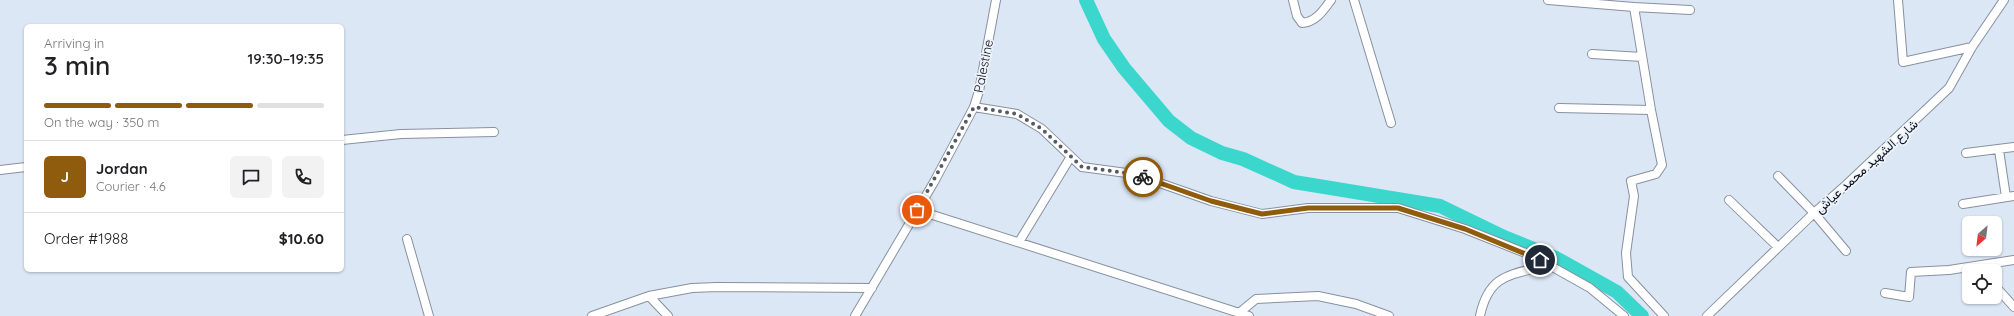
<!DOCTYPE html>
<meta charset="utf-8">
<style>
body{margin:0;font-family:Quicksand,Vazirmatn,sans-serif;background:#f2f2f2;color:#202124;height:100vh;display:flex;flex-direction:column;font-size:15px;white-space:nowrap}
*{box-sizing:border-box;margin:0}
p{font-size:13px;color:#757577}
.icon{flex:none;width:22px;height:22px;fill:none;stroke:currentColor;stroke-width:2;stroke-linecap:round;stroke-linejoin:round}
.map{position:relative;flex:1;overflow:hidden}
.drawer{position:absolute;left:24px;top:24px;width:320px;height:248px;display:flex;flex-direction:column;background:#fff;border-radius:6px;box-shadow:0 1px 3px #0004}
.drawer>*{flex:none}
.needle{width:26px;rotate:208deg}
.controls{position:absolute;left:1962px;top:216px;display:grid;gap:8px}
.controls a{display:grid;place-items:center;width:40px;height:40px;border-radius:6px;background:#fff;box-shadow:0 1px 3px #0004;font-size:20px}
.pin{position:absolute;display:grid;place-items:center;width:34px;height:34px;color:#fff;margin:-17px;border:2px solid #fff;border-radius:50%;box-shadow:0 1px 4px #0007}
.courier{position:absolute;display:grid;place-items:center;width:40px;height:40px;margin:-20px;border:3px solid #8f5b0d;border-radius:50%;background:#fff;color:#222;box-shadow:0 1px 5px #0007}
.head em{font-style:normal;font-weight:600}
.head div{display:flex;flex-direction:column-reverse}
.head{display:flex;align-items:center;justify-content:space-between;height:68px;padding:0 20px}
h1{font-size:26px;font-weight:600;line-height:30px}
.bar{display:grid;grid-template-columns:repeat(4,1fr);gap:6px 4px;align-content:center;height:48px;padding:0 20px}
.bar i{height:5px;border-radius:3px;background:#e0e0e0}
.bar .on{background:#8f5b0d}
.bar p{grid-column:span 4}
.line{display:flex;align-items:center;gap:10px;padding:0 20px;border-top:1px solid #e0e0e0}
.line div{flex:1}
.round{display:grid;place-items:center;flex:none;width:42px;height:42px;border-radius:6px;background:#f2f2f2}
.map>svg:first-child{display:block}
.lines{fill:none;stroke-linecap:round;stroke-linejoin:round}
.river{stroke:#3bd7cd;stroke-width:14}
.minor-casing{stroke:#87919e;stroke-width:10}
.minor{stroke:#fff;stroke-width:8}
.done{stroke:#555b64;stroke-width:4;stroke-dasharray:0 7.2}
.route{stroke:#8f5b0d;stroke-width:5}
.labels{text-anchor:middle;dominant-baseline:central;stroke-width:3.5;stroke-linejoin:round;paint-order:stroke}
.street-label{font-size:13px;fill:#0d1015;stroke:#edf3fc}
</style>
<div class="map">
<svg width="2014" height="316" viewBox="0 0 2014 316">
<rect width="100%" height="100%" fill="#dce7f6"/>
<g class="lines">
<!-- river -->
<path class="river" d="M1086,0L1104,39L1124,68L1169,121L1191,138L1222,153L1243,159L1294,182L1440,206L1504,237L1556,258L1617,292L1642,316"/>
<!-- minor casing -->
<g class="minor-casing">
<path id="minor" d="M1293,0L1297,16L1302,23C1316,22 1323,11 1331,0
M1354,0L1391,123
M1548,0L1634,7L1651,110L1662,165L1656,174L1631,181L1634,196L1626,253L1628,277L1664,316
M1898,0L1903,62L1972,47
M1634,7L1690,10
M1592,54L1642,57
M974,107L1017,114L1042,129L1082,167L1134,174L1211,201L1262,214L1308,208H1398L1465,229L1533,256L1590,288L1624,316
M1559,108L1651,110
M342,140L401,134L494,132
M1999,150L2006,197
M1966,153L2014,147
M0,170L26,167
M1778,176L1814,213L1846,251
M1729,200L1778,247
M1963,204L2014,196
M917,210L1249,316
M407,239L429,316
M1019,242L1070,158
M1995,286L2014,307
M1885,293L1909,297L1911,272L1949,270L2014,260
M649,296L692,288L717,287L872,288
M1239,313L1256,299L1318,296L1356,304L1389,316
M592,316L649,296L668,316
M855,316L934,182L974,107L979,91L996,0
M1480,316C1489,273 1512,275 1548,265
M1707,316L1814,213L1846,185L1949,88L1972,47L2004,0"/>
</g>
<!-- minor -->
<use href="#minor" class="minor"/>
</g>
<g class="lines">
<!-- done -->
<path class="done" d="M917,210L974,107L1017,114L1042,129L1082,167L1134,174L1143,177"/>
<!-- route -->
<path class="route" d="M1143,177L1211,201L1262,214L1308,208H1398L1465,229L1540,260"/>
</g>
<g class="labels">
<!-- street labels -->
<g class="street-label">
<text transform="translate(983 66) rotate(-79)">Palestine</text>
<text transform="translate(1866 166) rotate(-42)">شارع الشهيد محمد عياش</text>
</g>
</g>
</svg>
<div class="controls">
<a><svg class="needle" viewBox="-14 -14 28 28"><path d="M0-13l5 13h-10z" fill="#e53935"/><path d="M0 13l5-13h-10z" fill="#757577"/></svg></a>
<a><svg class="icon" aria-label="locate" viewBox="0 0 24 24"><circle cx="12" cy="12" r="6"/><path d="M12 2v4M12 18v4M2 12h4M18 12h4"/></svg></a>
</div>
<div class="pin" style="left:917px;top:210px;background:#ea580c"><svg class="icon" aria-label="bag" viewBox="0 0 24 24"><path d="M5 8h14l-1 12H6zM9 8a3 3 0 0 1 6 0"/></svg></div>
<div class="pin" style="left:1540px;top:260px;background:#1f2937"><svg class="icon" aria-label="home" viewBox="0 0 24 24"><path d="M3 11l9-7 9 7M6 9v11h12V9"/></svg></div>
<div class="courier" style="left:1143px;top:177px"><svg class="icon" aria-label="bike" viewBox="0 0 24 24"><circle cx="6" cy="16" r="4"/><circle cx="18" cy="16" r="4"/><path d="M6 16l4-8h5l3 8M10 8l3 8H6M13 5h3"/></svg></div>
<section class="drawer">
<div class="head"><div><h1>3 min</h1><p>Arriving in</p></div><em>19:30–19:35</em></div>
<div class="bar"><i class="on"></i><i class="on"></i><i class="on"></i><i></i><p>On the way · 350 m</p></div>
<div class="line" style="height:72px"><b class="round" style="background:#8f5b0d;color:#fff">J</b><div><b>Jordan</b><p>Courier · 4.6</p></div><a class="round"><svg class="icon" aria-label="chat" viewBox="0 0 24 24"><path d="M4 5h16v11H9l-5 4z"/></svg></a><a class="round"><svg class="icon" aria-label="phone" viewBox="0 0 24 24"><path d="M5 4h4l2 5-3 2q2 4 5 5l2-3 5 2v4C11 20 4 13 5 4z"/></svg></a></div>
<div class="line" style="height:52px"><div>Order #1988</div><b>$10.60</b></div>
</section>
</div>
